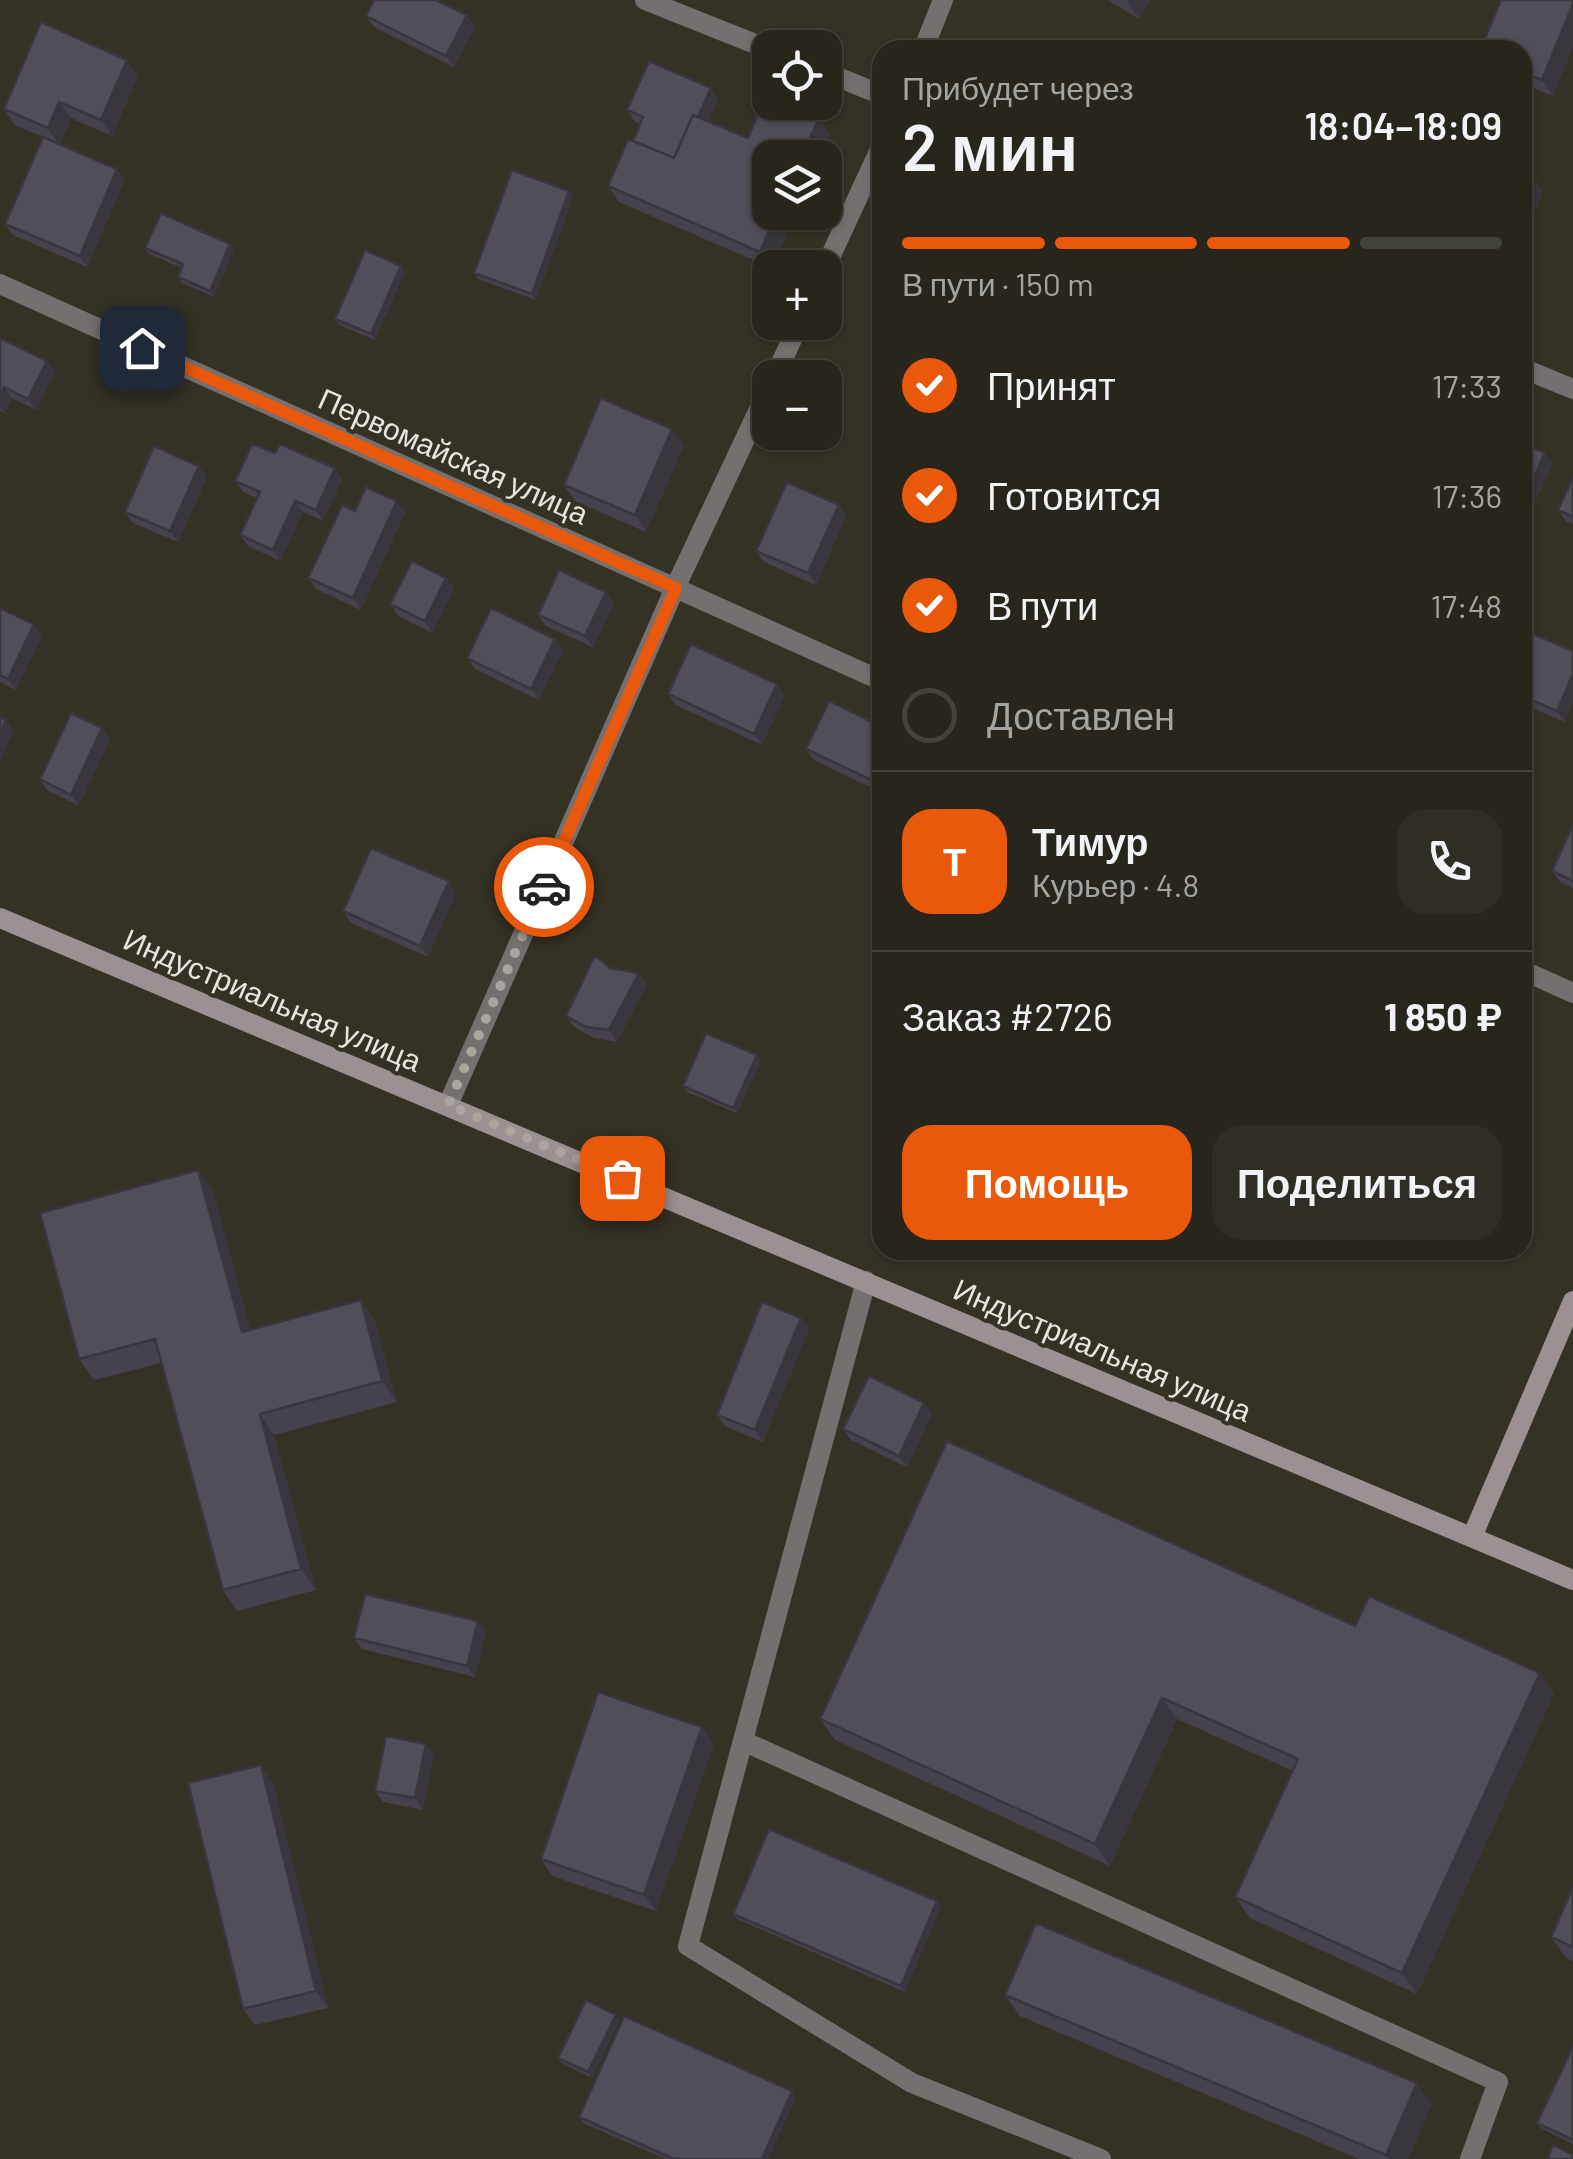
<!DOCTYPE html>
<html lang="ru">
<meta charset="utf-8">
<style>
body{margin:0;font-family:Barlow,sans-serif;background:#2f2d25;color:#f1f3f6;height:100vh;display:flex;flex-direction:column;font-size:38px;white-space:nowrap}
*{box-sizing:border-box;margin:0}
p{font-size:32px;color:#a4a5a3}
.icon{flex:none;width:55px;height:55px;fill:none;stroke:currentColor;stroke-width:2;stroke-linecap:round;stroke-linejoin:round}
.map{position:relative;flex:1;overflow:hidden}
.details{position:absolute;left:872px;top:40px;width:660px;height:1220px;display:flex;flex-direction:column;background:#27251c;border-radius:30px;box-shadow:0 2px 8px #0004,0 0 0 2px #43423b}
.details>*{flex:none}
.controls{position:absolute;left:752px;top:30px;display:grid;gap:20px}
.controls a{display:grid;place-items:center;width:90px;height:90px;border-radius:20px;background:#27251c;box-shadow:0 2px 8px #0004,0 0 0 2px #43423b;font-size:50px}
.pin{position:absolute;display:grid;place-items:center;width:85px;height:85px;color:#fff;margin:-42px;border-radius:20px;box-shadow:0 5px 15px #0006}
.courier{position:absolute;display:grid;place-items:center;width:100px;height:100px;margin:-50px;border:8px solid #ea580c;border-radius:50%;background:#fff;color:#222;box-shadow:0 2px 12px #0007}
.headline em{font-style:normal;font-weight:600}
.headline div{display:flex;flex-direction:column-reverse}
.headline{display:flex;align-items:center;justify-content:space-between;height:170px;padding:0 30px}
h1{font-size:65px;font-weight:600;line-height:75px}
.bar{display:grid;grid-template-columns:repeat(4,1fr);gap:15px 10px;align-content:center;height:120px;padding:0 30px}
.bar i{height:12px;border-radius:8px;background:#43423b}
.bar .on{background:#ea580c}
.bar p{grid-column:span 4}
.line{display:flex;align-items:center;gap:25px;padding:0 30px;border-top:2px solid #43423b}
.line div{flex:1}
.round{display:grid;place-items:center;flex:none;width:105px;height:105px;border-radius:30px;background:#2f2d25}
ol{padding:0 30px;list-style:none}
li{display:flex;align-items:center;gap:30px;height:110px}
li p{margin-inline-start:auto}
li .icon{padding:10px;border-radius:50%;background:#ea580c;color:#fff;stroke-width:4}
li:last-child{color:#a4a5a3}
li i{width:55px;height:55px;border:5px solid #43423b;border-radius:50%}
.cta{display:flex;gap:20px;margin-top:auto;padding:20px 30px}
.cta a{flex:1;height:115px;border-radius:30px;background:#ea580c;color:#fff;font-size:40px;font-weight:600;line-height:115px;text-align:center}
.cta a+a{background:#2f2d25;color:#f1f3f6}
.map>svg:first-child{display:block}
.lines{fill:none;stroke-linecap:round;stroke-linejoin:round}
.lane{stroke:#766f6f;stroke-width:20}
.street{stroke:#766f6f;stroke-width:20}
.secondary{stroke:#9c9192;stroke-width:20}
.wall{fill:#46424d}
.shaded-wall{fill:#39363e}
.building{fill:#514d59;stroke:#39363e;stroke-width:2.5}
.done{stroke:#a8a69d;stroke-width:10;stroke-dasharray:0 18}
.route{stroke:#ea580c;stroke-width:12}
.labels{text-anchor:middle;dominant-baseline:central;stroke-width:8;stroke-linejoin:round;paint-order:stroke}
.street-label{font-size:30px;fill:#e7e5de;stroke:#343125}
</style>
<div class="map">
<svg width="1573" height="2159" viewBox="0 0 1573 2159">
<rect width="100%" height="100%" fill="#343125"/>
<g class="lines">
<!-- lane -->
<path class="lane" d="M866,1281L688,1946L912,2083L1101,2159
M743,1741L1498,2082L1470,2159"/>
<!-- street -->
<path class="street" d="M645,0L770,50
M923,50L943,0
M825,72L882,95
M825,268L882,145
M0,284L882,681
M1522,368L1573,389
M774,378L800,322
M1522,970L1573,993
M448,1105L675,588L770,386"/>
<!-- secondary -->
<path class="secondary" d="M0,918L1573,1580
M1472,1537L1573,1301"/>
</g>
<!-- wall -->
<path class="wall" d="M1108,0H1151L1139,19Z
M1501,0L1553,96L1522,83V50Z
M366,16L475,26L454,67L374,27Z
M138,76L112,136L71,118L60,144L117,169L125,180L87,267L13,235L5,224L43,137L15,125L4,109Z
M718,99L709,121L748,138L830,134L820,158H770L796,212L772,268L619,202L608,186L633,141L640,124L635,122L627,110Z
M569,191L573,197L536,300L478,279L474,273Z
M145,248L234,249L214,297L182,283L178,277L182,268L149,254Z
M405,272L375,340L339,325L335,319Z
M0,338L55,372L36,410L12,398L5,414L0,411Z
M684,445L646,532L575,501L564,485Z
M207,477L178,542L133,523L125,512Z
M1573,477V524L1566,521L1558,510Z
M342,480L323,521L303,512L280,561L248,546L240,535L257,498L243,492L235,481Z
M839,505L846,516L816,585L764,562L756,551Z
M355,511L405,512L361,610L316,589L308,578Z
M446,578L454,589L432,633L398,616L390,604Z
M614,603L593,647L546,626L538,615Z
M0,608L42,635L16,690L0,682Z
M1522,629L1565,722L1522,704Z
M555,639L563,650L539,700L475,669L467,658Z
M777,684L785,695L762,745L676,705L668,694Z
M882,727V793L814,760L806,749Z
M110,739L79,806L47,790L40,779Z
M1573,824V888L1560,882L1552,871Z
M456,893L428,957L351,923L343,911Z
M610,968L639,973L647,984L617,1042L594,1038L574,1027L566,1016Z
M757,1055L761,1061L737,1113L687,1092L683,1086Z
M198,1170L213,1191L250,1329L361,1300L375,1321L397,1402L274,1435L316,1590L237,1611L223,1590L161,1363L94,1380L79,1359Z
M801,1318L809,1329L763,1442L725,1426L717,1415Z
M924,1403L932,1414L907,1467L851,1440L843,1429Z
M1355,1626L1554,1694L1417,1994L1250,1918L1235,1897L1293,1771L1177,1719L1110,1866L835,1740L820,1719Z
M486,1632L475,1677L362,1649L354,1638Z
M702,1727L714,1744L656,1911L552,1876L541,1859Z
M434,1755L423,1810L383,1802L375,1791Z
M273,1782L328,2008L255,2025L243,2009Z
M1573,1887V1961L1566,1958L1551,1937Z
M937,1901L941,1906L905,1992L737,1919L733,1914Z
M1005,1995L1432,2104L1408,2159H1359L1020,2016Z
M620,2020L592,2078L562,2063L558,2058Z
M1573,2046V2144L1541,2128L1537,2123Z
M796,2097L768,2159H665L583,2123L579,2117Z"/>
<!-- shaded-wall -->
<path class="shaded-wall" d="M1129,0H1151L1139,19L1128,3Z
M1573,4V48L1553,96L1542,80Z
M467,15L475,26L454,67L446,56Z
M127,60L138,76L112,136L101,120Z
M711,88L718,99L686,175L678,164Z
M59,102L71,118L59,145L48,128Z
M819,118L830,134L820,158H801Z
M117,169L125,180L87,267L80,256Z
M1528,170L1543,191L1522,245V184Z
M569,191L573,197L536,300L532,294Z
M777,212H796L772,268L760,252Z
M230,244L234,249L214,297L210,291Z
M401,266L405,272L375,340L371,334Z
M47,361L55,372L36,410L28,399Z
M4,387L12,398L5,414L0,407V397Z
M672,429L684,445L646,532L635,515Z
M1545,453L1553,464L1525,526L1522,522V504Z
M199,466L207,477L178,542L170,531Z
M335,468L342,480L323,521L316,510Z
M295,501L303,512L280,561L273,550Z
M397,501L405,512L361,610L353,598Z
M839,505L846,516L816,585L808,573Z
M446,578L454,589L432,633L425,621Z
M606,592L614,603L593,647L585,636Z
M34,624L42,635L16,690L8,679Z
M555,639L563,650L539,700L531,689Z
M1573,674V703L1565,722L1557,711Z
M777,684L785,695L762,745L754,734Z
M6,720L14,731L0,761V733Z
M102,728L110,739L79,806L71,795Z
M449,881L456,893L428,957L420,946Z
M639,973L647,984L617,1042L609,1030Z
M757,1055L761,1061L737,1113L733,1108Z
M198,1170L213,1191L257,1353L242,1332Z
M361,1300L375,1321L397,1402L382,1381Z
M801,1318L809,1329L763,1442L755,1430Z
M924,1403L932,1414L907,1467L899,1456Z
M260,1414L274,1435L316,1590L301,1569Z
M478,1621L486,1632L475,1677L467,1666Z
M1540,1673L1554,1694L1417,1994L1402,1973Z
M1162,1698L1177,1719L1110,1866L1095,1844Z
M702,1727L714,1744L656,1911L644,1895Z
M426,1744L434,1755L423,1810L415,1798Z
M261,1765L273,1782L328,2008L316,1991Z
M937,1901L941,1906L905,1992L901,1986Z
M616,2015L620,2020L592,2078L588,2072Z
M1417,2083L1432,2104L1408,2159H1389L1386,2155Z
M792,2091L796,2097L768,2159H762Z"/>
<!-- building -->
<path class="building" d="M374,0H436L467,15L446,56L366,16Z
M1501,0H1573V4L1542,80L1522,72V50H1480Z
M41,22L127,60L101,120L59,102L48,128L4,109Z
M649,61L711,88L698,117L693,115L674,158L633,141L643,117L627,110Z
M766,95L770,97V102H783L819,118L801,158H770V212H777L760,252L608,186L628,139L674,158L693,115L748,138Z
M43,137L117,169L80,256L5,224Z
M1522,168L1528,170L1522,184Z
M512,170L569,191L532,294L474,273Z
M161,213L230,244L210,291L178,277L183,264L145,248Z
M365,250L401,266L371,334L335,319Z
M0,338L47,361L28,399L4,387L0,397Z
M601,398L672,429L635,515L564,485Z
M1522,443L1545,453L1522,504Z
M252,444L275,453L280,444L335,468L316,510L295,501L273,550L240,535L260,492L235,481Z
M154,446L199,466L170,531L125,512Z
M1573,477V517L1558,510Z
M787,482L839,505L808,573L756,551Z
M366,487L397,501L353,598L308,578L342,505L355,511Z
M412,561L446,578L425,621L390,604Z
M559,570L606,592L585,636L538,615Z
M0,608L34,624L8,679L0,675Z
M491,608L555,639L531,689L467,658Z
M1522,629L1573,651V674L1557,711L1522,696Z
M691,644L777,684L754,734L668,694Z
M829,701L882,727V785L806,749Z
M71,713L102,728L71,795L40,779Z
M0,718L6,720L0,733Z
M1573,824V881L1552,871Z
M371,848L449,881L420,946L343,911Z
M595,955L610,968L639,973L609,1030L586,1027L566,1016Z
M706,1033L757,1055L733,1108L683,1086Z
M198,1170L242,1332L361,1300L382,1381L260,1414L301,1569L223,1590L155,1339L79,1359L40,1213Z
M762,1302L801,1318L755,1430L717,1415Z
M869,1376L924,1403L899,1456L843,1429Z
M947,1441L1355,1626L1369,1596L1540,1673L1402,1973L1235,1897L1298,1759L1162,1698L1095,1844L820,1719Z
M365,1594L478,1621L467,1666L354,1638Z
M598,1692L702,1727L644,1895L541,1859Z
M386,1736L426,1744L415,1798L375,1791Z
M261,1765L316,1991L243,2009L188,1783Z
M769,1829L937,1901L901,1986L733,1914Z
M1573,1887V1947L1551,1937Z
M1036,1923L1417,2083L1386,2155L1005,1995Z
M586,2000L616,2015L588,2072L558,2058Z
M624,2016L792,2091L762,2159H674L579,2117Z
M1573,2046V2140L1537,2123Z
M1553,2145L1573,2155V2159H1547Z"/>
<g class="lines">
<!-- done -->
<path class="done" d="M544,887L448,1105L622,1178"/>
<!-- route -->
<path class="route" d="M142,348L676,588L544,887"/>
</g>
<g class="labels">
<!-- street labels -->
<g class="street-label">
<text transform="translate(454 455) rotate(24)">Первомайская улица</text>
<text transform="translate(273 999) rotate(23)">Индустриальная улица</text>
<text transform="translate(1103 1349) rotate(23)">Индустриальная улица</text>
</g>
</g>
</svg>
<div class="controls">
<a><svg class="icon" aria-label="locate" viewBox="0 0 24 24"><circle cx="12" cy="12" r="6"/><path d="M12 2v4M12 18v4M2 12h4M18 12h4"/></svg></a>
<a><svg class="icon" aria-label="layers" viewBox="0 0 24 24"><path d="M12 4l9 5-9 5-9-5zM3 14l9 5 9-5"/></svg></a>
<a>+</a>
<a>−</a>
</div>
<div class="pin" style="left:622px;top:1178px;background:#ea580c"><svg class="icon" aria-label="bag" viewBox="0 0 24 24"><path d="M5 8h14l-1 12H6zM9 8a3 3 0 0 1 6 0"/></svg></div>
<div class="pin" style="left:142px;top:348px;background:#1f2937"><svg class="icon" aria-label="home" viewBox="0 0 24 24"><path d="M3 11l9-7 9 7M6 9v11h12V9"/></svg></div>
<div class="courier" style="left:544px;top:887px"><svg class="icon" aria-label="car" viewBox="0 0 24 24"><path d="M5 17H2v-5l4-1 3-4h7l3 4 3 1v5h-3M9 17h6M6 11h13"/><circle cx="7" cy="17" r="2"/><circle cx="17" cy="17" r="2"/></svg></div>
<section class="details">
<div class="headline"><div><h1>2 мин</h1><p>Прибудет через</p></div><em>18:04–18:09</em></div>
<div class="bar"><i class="on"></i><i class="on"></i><i class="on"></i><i></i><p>В пути · 150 m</p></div>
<ol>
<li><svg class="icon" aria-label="check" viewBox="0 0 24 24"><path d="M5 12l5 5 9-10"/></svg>Принят<p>17:33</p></li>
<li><svg class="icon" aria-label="check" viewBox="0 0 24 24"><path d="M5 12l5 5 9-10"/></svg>Готовится<p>17:36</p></li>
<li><svg class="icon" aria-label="check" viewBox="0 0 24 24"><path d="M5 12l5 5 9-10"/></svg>В пути<p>17:48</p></li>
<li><i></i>Доставлен</li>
</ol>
<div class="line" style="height:180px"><b class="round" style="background:#ea580c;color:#fff">Т</b><div><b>Тимур</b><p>Курьер · 4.8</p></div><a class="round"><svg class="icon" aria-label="phone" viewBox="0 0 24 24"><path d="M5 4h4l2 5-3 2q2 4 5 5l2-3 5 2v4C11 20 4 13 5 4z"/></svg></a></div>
<div class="line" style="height:130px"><div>Заказ #2726</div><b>1 850 ₽</b></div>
<div class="cta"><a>Помощь</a><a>Поделиться</a></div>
</section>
</div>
